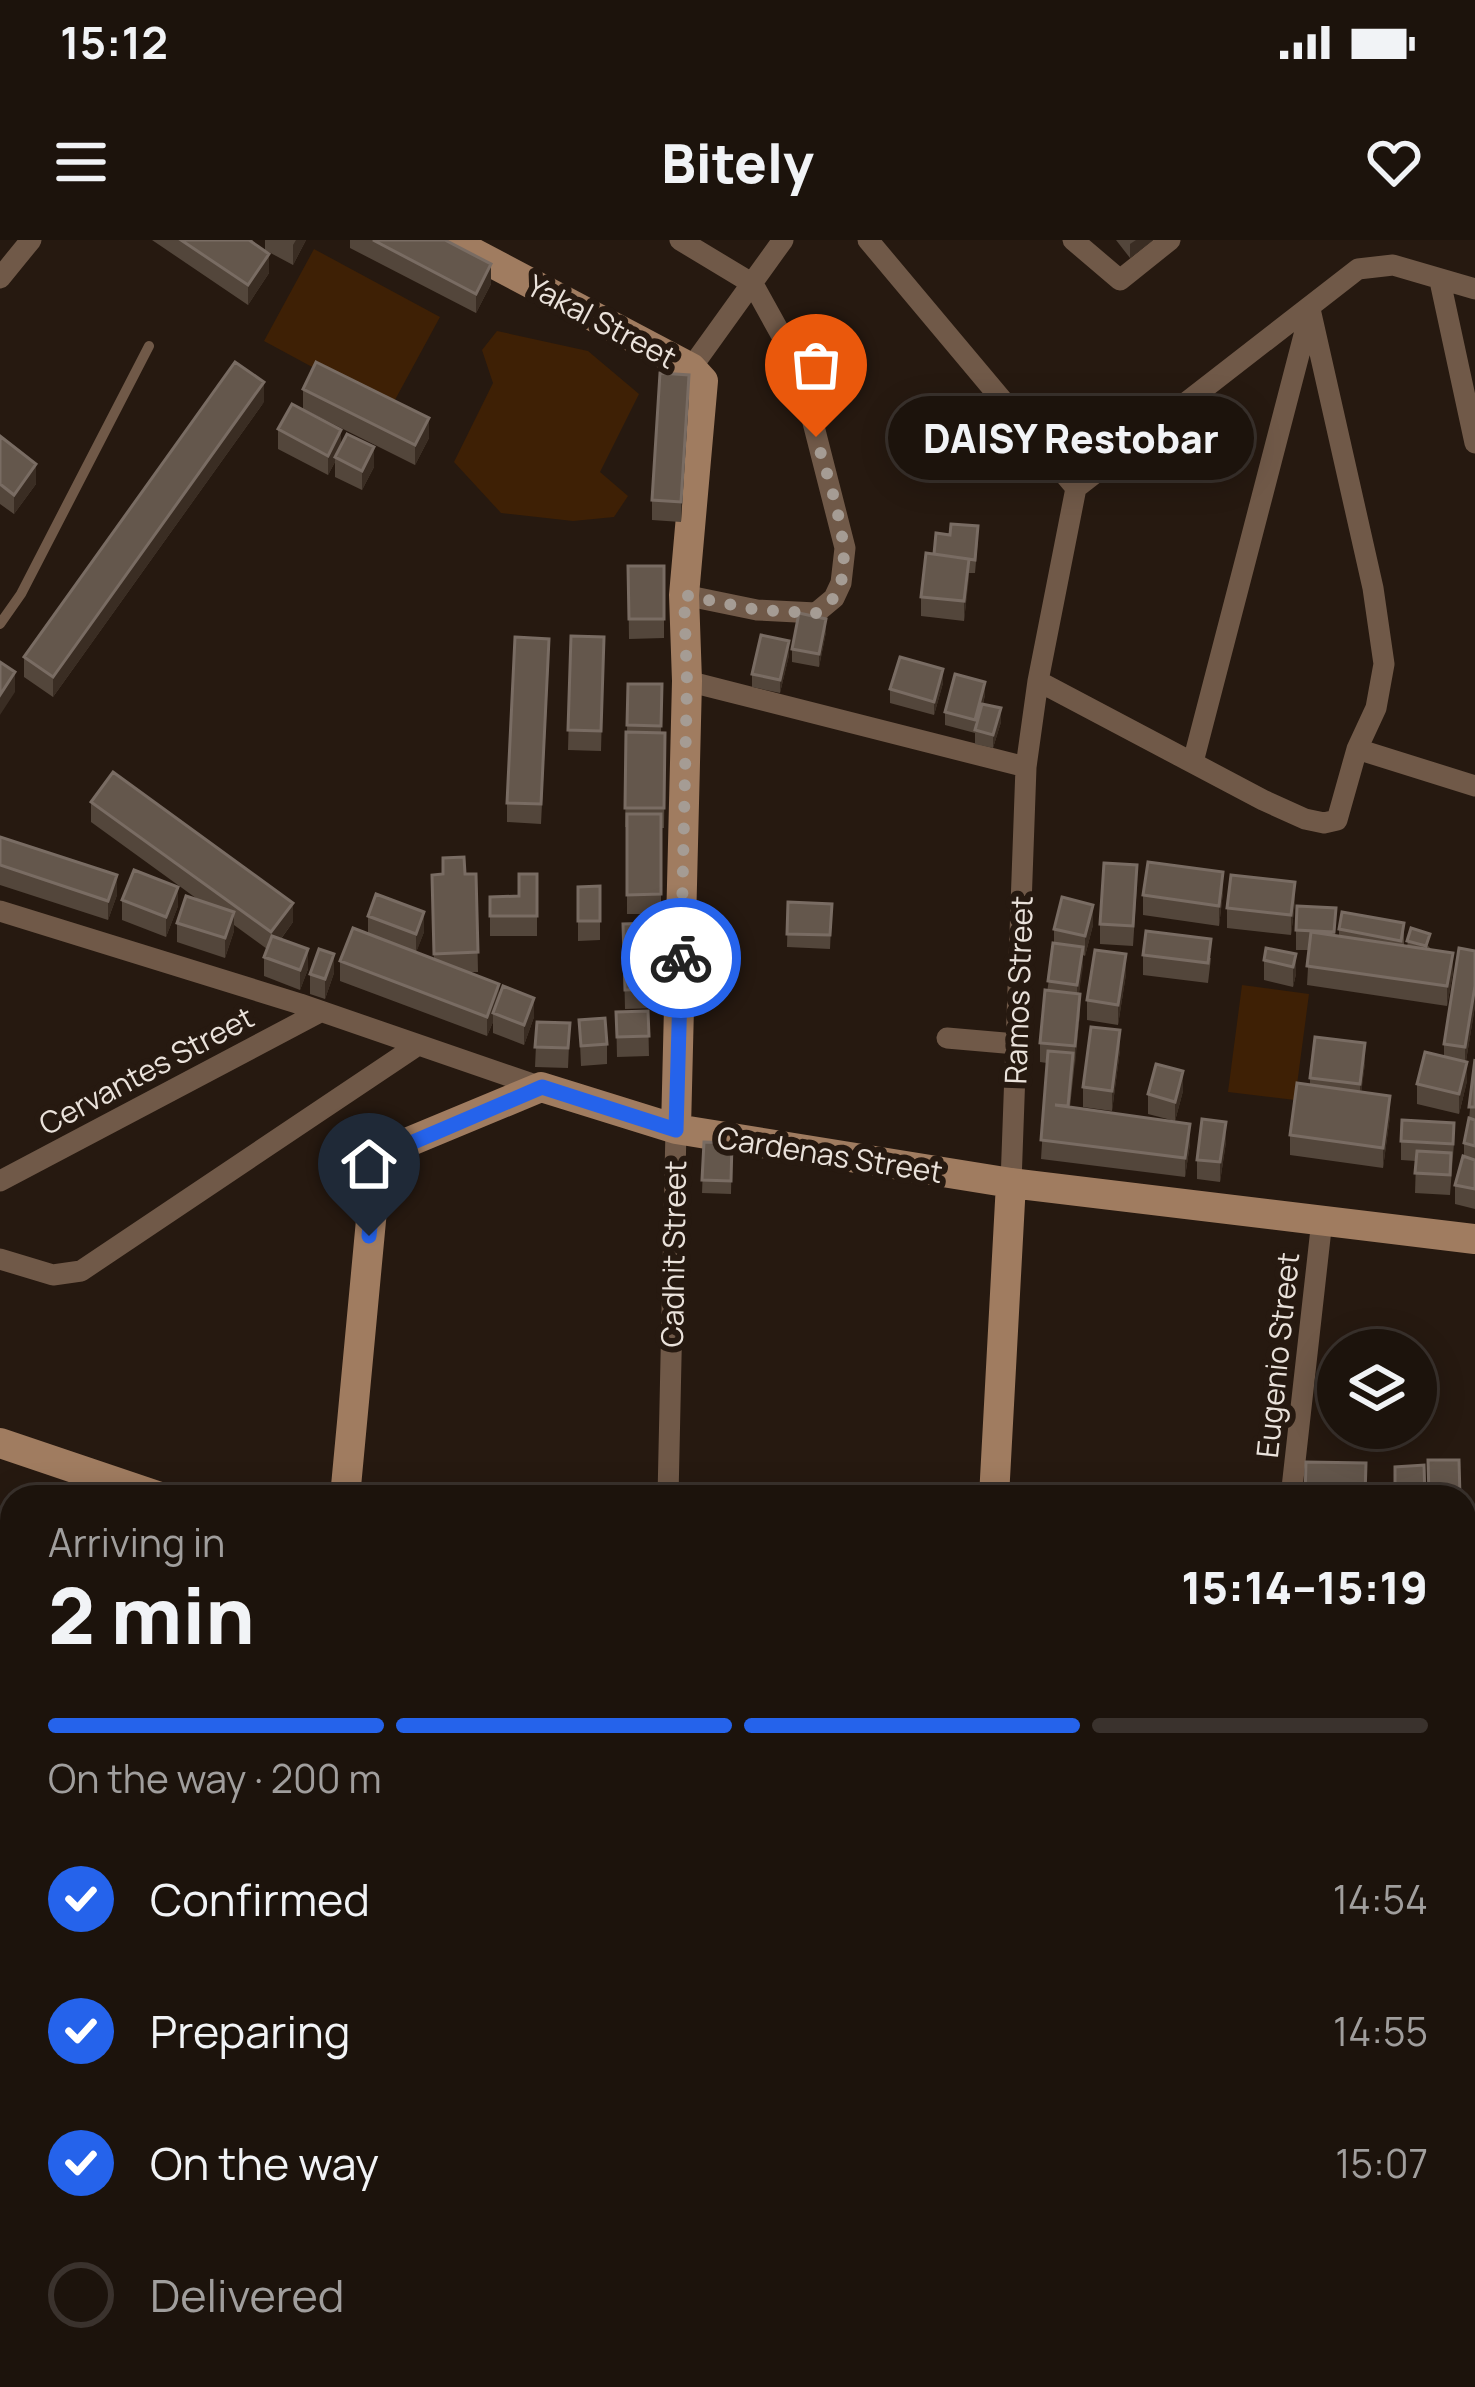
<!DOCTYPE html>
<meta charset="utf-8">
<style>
body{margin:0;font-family:Manrope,sans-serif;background:#29201a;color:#f1f3f6;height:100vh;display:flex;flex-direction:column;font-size:45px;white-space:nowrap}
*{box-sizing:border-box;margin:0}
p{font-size:39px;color:#a09e9d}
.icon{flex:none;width:66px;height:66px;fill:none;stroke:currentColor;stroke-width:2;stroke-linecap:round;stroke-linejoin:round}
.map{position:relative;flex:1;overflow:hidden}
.details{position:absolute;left:0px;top:1245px;width:1476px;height:903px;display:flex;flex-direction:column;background:#1c130c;border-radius:36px 36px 0 0;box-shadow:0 6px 30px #0003,0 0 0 3px #3a322d}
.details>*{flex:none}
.fabs{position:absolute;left:1317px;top:1089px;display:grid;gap:24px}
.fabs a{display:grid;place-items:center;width:120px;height:120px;border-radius:50%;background:#1c130c;box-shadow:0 6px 30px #0003,0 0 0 3px #3a322d;font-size:60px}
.pin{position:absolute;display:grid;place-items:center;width:102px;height:102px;color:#fff;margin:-123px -51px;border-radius:50% 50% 50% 0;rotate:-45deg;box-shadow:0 0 12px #0007}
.pin .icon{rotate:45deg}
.courier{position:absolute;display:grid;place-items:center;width:120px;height:120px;margin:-60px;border:9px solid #2563eb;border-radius:50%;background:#fff;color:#222;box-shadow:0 3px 15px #0007}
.bubble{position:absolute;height:84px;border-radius:42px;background:#1c130c;box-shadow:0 6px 30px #0003,0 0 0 3px #3a322d;font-size:39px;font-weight:800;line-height:84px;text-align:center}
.headline em{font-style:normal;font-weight:800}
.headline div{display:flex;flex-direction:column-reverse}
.headline{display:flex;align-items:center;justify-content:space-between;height:204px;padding:0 48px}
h1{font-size:78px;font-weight:800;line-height:90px}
.bar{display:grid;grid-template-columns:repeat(4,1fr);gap:18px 12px;align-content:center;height:144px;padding:0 48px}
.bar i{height:15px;border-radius:9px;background:#3a322d}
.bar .on{background:#2563eb}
.bar p{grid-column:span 4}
ol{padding:0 48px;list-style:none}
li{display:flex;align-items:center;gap:36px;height:132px}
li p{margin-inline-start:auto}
li .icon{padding:12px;border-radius:50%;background:#2563eb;color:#fff;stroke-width:4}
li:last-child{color:#a09e9d}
li i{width:66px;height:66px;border:6px solid #3a322d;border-radius:50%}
.status{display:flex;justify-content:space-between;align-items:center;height:84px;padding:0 60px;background:#1c130c;direction:ltr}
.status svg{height:33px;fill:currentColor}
header{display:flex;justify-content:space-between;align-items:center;height:156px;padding:0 48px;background:#1c130c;font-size:54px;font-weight:800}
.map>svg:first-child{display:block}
.green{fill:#3e2005}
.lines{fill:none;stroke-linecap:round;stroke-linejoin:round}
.path{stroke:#6d625a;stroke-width:3;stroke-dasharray:3 9;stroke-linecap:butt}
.lane{stroke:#705948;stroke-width:10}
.street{stroke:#705948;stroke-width:21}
.secondary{stroke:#a07c60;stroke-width:30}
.primary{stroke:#c69672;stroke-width:30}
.wall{fill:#53463b}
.shaded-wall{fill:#3a2d23}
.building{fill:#64574c;stroke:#796c63;stroke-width:3}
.done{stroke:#a59c94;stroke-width:12;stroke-dasharray:0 21.6}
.route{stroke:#2563eb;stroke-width:15}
.labels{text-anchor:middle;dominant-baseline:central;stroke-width:12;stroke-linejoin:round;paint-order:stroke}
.street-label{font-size:30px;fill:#eae2db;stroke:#261910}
</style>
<div class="status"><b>15:12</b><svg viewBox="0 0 49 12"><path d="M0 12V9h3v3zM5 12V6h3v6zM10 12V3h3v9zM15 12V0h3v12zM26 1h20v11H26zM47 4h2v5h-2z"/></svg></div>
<header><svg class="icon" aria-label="menu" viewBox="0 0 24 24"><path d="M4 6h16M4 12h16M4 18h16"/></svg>Bitely<svg class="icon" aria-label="heart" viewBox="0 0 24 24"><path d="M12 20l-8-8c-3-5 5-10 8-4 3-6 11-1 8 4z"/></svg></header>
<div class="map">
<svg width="1475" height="2147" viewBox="0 0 1475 2147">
<rect width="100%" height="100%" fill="#261910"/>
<!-- green -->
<path class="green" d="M314,9L440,77L390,169L264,101Z
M497,91L588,111L639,154L600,232L628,256L614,277L573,281L501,273L454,222L493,143L482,110Z
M1242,745L1309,754L1295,860L1228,852Z"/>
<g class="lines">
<!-- path -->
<path class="path" d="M0,2016L12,1990
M0,2052L12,2062
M136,2136L155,2147"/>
<!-- lane -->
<path class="lane" d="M0,384L21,354L149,106
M1464,1884L1475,1886"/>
<!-- street -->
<path class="street" d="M680,0L753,44L784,100L807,159L845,308L841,343L834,358L816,373L757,370L684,355
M868,0L1076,248
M1073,0L1120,40L1170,0
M0,38L31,0
M1440,41L1475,203
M691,128L783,0
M1076,248L1358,29L1393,25L1475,49
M687,441L1026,527
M1038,441L1263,560L1305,579L1324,583L1337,580L1357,509L1376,468L1384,424L1373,348L1310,69
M1357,509L1475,546
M1193,522L1309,76
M0,671L300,764L541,847
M947,798L1016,804
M0,941L320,772
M1011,943L1026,527L1038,441L1076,248
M0,1019L53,1035L81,1031L418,805
M668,1257L676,889
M1291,1257L1322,980
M0,1453L12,1437
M1464,1759L1475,1761
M672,2136V2147
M1250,2147V2136"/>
<!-- secondary -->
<path class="secondary" d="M449,0L691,128L703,141L684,355L687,441L676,889
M0,1203L160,1257
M345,1257L375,938L384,921L411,901L541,847L676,889L1011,943L1475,999
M994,1257L1011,943
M0,1944L12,1946
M1464,2110L1475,2112
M959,2147L960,2136"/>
<!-- primary -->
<path class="primary" d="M1464,1510L1475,1512
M338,2147L339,2136"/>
</g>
<!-- wall -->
<path class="wall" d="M152,0H253L252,2L269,33L248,65Z
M265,0H306L293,25L265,10Z
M350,0H445L491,44L476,73L350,8Z
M1116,0H1153L1130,18Z
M303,149L429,198L415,225L303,169Z
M689,155L681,282L652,280V260Z
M264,162L53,457L24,437V417Z
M278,189L341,204L374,227L362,250L335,237V222L328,235L278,209Z
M0,196L36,244L14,274L0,264Z
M978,299L975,333H969L964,381L921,376V357L934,314Z
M628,326H664V398L629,399Z
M826,392L819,427L792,422V409Z
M571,396L604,397L601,511L568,510Z
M789,415L780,453L752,447V434Z
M549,418L541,584L507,582V563Z
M943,443L934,475L890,463V449Z
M628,444H662L661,493L665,513L664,588H661V674H627V587H625Z
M985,455L983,464L1001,482L993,508L975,504V491V493L945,485V472Z
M91,562L293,682L281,699L308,729L300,750L264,736V717L267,709L234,685V691L225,718L177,702V683L200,661L91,582Z
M0,597L117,655L108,680L0,645Z
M476,634L478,732H468L534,777L524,805L493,793V782L487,796L340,741V721L368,694V676L424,692L416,712L434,719L432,635Z
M537,634V696H490V657L519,656Z
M1137,644L1133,706L1100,704V684Z
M600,646V700L578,701V647Z
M1223,652L1219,686L1143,675V655Z
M122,660L178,666L166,697L122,680Z
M788,662L832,664L830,709L787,707Z
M1295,662L1291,695L1227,688V668Z
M1336,668L1335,696H1339V689L1404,683V706H1407L1411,688L1453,732L1447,766L1307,745L1309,710H1296V690Z
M655,683L656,768L625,769L623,684Z
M1093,685L1085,716L1083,715L1079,753L1080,773L1070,867L1190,904L1185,937L1041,919L1047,823L1040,822V803L1054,703V689Z
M1475,711V766L1466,821L1467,841L1459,874L1417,864V844L1444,816V804Z
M1296,714V734L1293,747L1264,740V720Z
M1143,715L1211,718L1208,743L1143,735Z
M334,733L325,759L310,754V734Z
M1126,734L1118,785L1087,780V760Z
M648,771L649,816L617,817L616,772Z
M579,780L607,804V824L581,826Z
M537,782L570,783L568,828L535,827Z
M1120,810L1112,871L1083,867V847Z
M1475,819V969L1455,964V945L1464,917V903L1469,879Z
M1365,823L1361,852L1390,876L1383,928L1290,915V895L1310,845V838Z
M1183,851L1175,881L1148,874V854Z
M1401,901L1454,903L1450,955L1415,953L1416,921L1401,920Z
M704,902L732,903L731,954L702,953Z
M1226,902L1220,942L1197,939V920Z
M1464,1444L1475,1446V1474L1471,1497L1464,1496Z
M1464,1917L1475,1918V1971L1464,1970Z"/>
<!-- shaded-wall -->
<path class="shaded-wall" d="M296,0H306L293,25V5Z
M1136,0H1153L1130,18V4Z
M269,14V33L248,65V45Z
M491,24V44L476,73V54Z
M689,135V155L681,282V262Z
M264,142V162L53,457V437Z
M429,178V198L415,225V205Z
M341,190V210L335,217V222L328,235V216Z
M374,207V227L362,250V231Z
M36,224V244L14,274V255Z
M969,319V338L964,381V361Z
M826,379V392L819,427V414Z
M789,401V415L780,453V440Z
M943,429V443L934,475V462Z
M15,432V452L0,475V455Z
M985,442V455L975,493V480Z
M1001,468V482L993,508V495Z
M1223,632V652L1219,686V666Z
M117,635V655L108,680V661Z
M1295,642V662L1291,695V675Z
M178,647V666L166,697V677Z
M293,663V682L271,712V692Z
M1093,665V685L1085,716V696Z
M234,672V691L225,718V698Z
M424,672V692L416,713V694Z
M1083,707V727L1077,765V745Z
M308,709V729L300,750V730Z
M1453,713V732L1447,766V746Z
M334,714V733L325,759V739Z
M1126,714V734L1118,785V765Z
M1296,714V734L1293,747V727Z
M499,744V764L493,773V782L487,796V777Z
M1475,746V766L1465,827V807Z
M1080,754V773L1075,826V806Z
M534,758V777L524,805V785Z
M1120,790V810L1112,871V851Z
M1365,803V823L1360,863V844Z
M1467,822V841L1459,874V854Z
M1183,831V851L1175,881V862Z
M1390,856V876L1383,928V908Z
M1226,882V902L1220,942V922Z
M1190,884V904L1185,937V918Z
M1475,1454V1474L1471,1497V1478Z"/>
<!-- building -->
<path class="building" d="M181,0H249L269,14L248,45Z
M373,0H445L491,24L476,54Z
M235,122L264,142L53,437L24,417Z
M316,122L429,178L415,205L303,149Z
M660,133L689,135L681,262L652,260Z
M292,164L341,190L328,216L278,189Z
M347,194L374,207L362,231L335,217Z
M0,196L36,224L14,255L0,244Z
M951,284L978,286L975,320L934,314L936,293L950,295Z
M926,313L969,319L964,361L921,357Z
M628,326H664V379H629Z
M799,373L826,379L819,414L792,409Z
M761,395L789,401L780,440L752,434Z
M571,396L604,397L601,491L568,490Z
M515,397L549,399L541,564L507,563Z
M900,417L943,429L934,462L890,449Z
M0,422L15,432L0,455Z
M955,434L985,442L975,480L945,472Z
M628,444H662L661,486L627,485Z
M982,464L1001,468L993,495L975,490Z
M626,492L665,493L664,568H625Z
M113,532L293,663L271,692L91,562Z
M627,574H661V654L627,655Z
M0,597L117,635L108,661L0,625Z
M464,617L465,634H476L478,712L434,714L432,635L443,634V618Z
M1148,622L1223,632L1219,666L1143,655Z
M1104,623L1137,625L1133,686L1100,684Z
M134,630L178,647L166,677L122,660Z
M519,634H537V676H490V657L519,656Z
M1231,635L1295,642L1291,675L1227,668Z
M600,646V681H578V647Z
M376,654L424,672L416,694L368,676Z
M186,656L234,672L225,698L177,683Z
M1062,657L1093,665L1085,696L1054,689Z
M788,662L832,664L830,695L787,694Z
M1297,666L1336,668L1334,692L1296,690Z
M1342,672L1404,683L1401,701L1339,689Z
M655,683L656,749L625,750L623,684Z
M353,688L499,744L487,777L340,721Z
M1411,688L1430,694L1426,706L1407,701Z
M1146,691L1211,699L1208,723L1143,715Z
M1311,692L1453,713L1447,746L1307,726Z
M272,696L308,709L300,730L264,717Z
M1053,703L1083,707L1077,745L1048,741Z
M1266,708L1296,714L1293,727L1264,720Z
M1459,708L1475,711V746L1465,807L1444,804Z
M319,709L334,714L325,739L310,734Z
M1095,710L1126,714L1118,765L1087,760Z
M503,746L534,758L524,785L493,773Z
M1045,750L1080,754L1075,806L1040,803Z
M648,771L649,796L617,797L616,772Z
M605,778L607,804L581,806L579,780Z
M537,782L570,783L568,808L535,807Z
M1091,787L1120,790L1112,851L1083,847Z
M1315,797L1365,803L1360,844L1310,838Z
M1048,811L1073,813L1068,866L1055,865L1190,884L1185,918L1041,900Z
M1425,812L1467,822L1459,854L1417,844Z
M1475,819V867H1469Z
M1156,824L1183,831L1175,862L1148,854Z
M1297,843L1390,856L1383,908L1290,895Z
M1469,878L1475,880V906L1464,903Z
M1202,879L1226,882L1220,922L1197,920Z
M1402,880L1454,883L1453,904L1401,901Z
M704,902L732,903L731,941L702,940Z
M1417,911L1451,913L1450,935L1415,933Z
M1463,916L1475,920V949L1455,945Z
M1428,1220H1459L1460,1257H1429Z
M1306,1222L1366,1223L1365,1257H1305Z
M1424,1225L1425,1257H1369V1248H1395V1227Z
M1464,1444L1475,1446L1471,1478L1464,1477Z
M1464,1917L1475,1918V1958L1464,1957Z
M1465,2132L1475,2133V2147H1463Z
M1068,2136H1117L1115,2147H1028V2144Z
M1426,2136H1459L1457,2147H1424Z"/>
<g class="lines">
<!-- done -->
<path class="done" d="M681,718L687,442L684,355L757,370L816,373C823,367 832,362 836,354C858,316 827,237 816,197"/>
<!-- route -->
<path class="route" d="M369,996L375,938L397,909L542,847L676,890L681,718"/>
</g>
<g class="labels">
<!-- street labels -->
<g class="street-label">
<text transform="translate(602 81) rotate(28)">Yakal Street</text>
<text transform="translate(1018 750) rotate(-88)">Ramos Street</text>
<text transform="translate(146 830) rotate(-28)">Cervantes Street</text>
<text transform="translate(830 914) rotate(9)">Cardenas Street</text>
<text transform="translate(673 1014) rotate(-89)">Cadhit Street</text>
<text transform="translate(1277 1115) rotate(-84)">Eugenio Street</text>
</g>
</g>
</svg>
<div class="fabs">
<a><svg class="icon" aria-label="layers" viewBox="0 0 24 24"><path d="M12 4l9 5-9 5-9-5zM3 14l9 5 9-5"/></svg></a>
</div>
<div class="pin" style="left:816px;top:197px;background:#ea580c"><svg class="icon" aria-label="bag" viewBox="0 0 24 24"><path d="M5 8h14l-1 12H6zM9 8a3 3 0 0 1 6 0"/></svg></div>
<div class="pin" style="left:369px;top:996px;background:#1f2937"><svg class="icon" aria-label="home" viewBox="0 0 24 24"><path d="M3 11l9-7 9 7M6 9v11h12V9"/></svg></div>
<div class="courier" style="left:681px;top:718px"><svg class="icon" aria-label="bike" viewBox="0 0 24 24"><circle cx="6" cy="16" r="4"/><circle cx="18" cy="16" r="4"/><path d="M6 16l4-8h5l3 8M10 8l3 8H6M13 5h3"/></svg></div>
<div class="bubble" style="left:888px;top:156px;width:366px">DAISY Restobar</div>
<section class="details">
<div class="headline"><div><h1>2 min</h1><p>Arriving in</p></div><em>15:14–15:19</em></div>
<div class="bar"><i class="on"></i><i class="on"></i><i class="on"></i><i></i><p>On the way · 200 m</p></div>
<ol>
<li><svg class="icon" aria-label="check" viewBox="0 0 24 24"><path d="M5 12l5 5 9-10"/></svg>Confirmed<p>14:54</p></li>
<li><svg class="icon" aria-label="check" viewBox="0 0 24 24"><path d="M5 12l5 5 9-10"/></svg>Preparing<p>14:55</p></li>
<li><svg class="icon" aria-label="check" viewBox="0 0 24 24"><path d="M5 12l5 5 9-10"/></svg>On the way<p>15:07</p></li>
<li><i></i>Delivered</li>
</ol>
</section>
</div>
